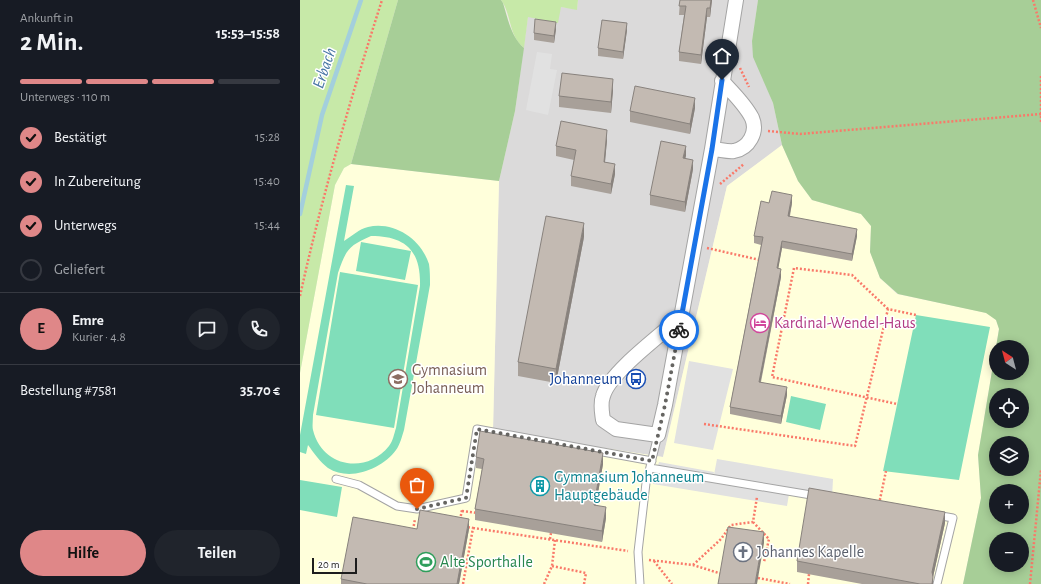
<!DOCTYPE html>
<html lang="de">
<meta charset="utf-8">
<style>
body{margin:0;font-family:"Alegreya Sans",sans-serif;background:#20242c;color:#f1f3f6;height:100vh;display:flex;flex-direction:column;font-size:15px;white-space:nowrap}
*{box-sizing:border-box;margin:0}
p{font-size:13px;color:#9ea1a6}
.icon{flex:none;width:22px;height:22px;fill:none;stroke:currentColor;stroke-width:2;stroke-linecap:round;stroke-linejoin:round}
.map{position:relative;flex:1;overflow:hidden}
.details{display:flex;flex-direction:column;background:#171b24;width:300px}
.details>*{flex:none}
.needle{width:26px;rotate:324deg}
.buttons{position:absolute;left:689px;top:340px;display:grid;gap:8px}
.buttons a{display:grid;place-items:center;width:40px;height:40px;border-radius:50%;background:#171b24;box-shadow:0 2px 10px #0003;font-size:20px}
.scale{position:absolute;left:12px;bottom:10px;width:45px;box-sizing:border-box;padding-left:4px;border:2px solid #1d1d1d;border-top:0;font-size:11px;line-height:14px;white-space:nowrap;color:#1d1d1d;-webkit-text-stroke:3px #fff;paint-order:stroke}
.pin{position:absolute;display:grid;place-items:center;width:34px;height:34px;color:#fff;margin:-41px -17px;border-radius:50% 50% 50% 0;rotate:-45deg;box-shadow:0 0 4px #0007}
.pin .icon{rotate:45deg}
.courier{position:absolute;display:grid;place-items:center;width:40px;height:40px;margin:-20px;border:3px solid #1a73e8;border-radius:50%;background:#fff;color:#222;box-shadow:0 1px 5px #0007}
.overview em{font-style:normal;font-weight:600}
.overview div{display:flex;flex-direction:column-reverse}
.overview{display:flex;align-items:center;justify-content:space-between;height:68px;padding:0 20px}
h1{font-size:26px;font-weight:600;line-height:30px}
.bar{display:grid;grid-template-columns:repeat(4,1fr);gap:6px 4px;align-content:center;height:48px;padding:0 20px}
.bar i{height:5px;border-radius:3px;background:#363941}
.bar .current{background:#df8788}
.bar p{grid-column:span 4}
.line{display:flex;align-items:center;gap:10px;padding:0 20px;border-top:1px solid #363941}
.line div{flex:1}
.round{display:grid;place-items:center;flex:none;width:42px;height:42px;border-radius:21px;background:#20242c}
ol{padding:0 20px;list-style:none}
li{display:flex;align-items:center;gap:12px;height:44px}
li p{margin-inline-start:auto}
li .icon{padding:4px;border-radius:50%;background:#df8788;color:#111;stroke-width:4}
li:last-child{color:#9ea1a6}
li i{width:22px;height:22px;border:2px solid #363941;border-radius:50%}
.action{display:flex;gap:8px;margin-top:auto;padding:8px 20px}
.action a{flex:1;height:46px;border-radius:24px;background:#df8788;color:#111;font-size:16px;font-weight:600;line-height:46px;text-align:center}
.action a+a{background:#20242c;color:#f1f3f6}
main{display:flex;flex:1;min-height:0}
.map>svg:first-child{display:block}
.residential{fill:#dbdada}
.education{fill:#ffffdb}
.grass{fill:#c7e9a8}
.forest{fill:#a7ce97;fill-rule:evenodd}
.pitch{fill:#80deba;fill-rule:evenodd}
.parking{fill:#e1e1e1}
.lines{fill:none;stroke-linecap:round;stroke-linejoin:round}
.stream{stroke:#a3cfdc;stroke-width:4.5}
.lane-casing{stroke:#a4a4a4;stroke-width:9}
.street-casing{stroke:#a4a4a4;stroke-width:16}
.path{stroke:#f97969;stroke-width:2.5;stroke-dasharray:2 2;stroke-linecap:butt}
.lane{stroke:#fff;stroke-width:7}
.street{stroke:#fff;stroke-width:14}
.wall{fill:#a8a099}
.shaded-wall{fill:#88827d}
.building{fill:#c3bab2;stroke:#88827d}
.done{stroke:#666562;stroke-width:4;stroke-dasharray:0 7.2}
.route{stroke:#1a73e8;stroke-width:5}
.labels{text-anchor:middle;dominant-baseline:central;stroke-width:3;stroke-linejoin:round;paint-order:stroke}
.hotel-label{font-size:16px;fill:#b23c85;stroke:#fff;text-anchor:start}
.education-label{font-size:16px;fill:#785e54;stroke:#fff;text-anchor:start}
.transit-label{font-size:16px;fill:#164399;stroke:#fff;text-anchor:end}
.culture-label{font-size:16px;fill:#0d838f;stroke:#fff;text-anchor:start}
.worship-label{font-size:16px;fill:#5b616d;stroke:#fff;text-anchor:start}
.leisure-label{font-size:16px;fill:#27864d;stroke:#fff;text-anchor:start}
.water-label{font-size:17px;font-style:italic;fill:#4775a4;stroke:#fff}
</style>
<main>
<section class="details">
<div class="overview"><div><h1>2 Min.</h1><p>Ankunft in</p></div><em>15:53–15:58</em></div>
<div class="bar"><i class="current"></i><i class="current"></i><i class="current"></i><i></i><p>Unterwegs · 110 m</p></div>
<ol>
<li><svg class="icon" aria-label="check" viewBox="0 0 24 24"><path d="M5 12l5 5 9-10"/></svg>Bestätigt<p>15:28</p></li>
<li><svg class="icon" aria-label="check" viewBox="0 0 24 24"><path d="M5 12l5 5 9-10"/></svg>In Zubereitung<p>15:40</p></li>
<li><svg class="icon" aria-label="check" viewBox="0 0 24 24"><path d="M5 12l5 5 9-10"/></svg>Unterwegs<p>15:44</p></li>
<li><i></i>Geliefert</li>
</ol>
<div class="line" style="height:72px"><b class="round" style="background:#df8788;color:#111">E</b><div><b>Emre</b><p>Kurier · 4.8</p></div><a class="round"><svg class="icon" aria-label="chat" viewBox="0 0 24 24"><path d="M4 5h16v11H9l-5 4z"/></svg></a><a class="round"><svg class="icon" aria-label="phone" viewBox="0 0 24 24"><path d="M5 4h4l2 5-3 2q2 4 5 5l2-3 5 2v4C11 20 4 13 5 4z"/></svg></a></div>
<div class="line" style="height:52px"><div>Bestellung #7581</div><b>35.70 €</b></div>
<div class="action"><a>Hilfe</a><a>Teilen</a></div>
</section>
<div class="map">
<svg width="741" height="584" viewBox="0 0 741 584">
<rect width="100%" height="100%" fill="#eeeae3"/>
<!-- residential -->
<path class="residential" d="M278,0H458L452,41L464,81L473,103L482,145L427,186L363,457L193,431L199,181L215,111L228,16L261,7L277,9Z"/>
<!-- education -->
<path class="education" d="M482,145L498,181L512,200L561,214L571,226L570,252L580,278L597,294L687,313L696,320L699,329L678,455L681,498L663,584H0V373L35,185L44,168L51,164L199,181L193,431L363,457L427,186Z"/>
<!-- grass -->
<path class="grass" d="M0,0H98L51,164L44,168L35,185L0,373Z
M201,0H278L277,10L261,7L258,23L228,17L224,48C208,35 212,15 201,0Z"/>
<!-- forest -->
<path class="forest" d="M98,0H201L203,3C208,19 211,37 224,48L215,111L199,181L51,164Z
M458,0H741V584H663L681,498L678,455L699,329L696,320L686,313L598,294L580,278L570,252L571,226L561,214L512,200L498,181L482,145L473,103L453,57L452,41ZM696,347H722V373H696ZM696,395H722V421H696ZM696,443H722V469H696ZM696,491H722V517H696ZM696,539H722V565H696Z"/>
<!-- pitch -->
<path class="pitch" d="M46,185L54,186L44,241C52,236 59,229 68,227C94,221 121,239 129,264C130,270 130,279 130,285L104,430C102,436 100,445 96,450C82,469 50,482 28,468C20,462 14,453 8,445L6,454L0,452V435ZM71,236C106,236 121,251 120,286L96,428C94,434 93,441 89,446C66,475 22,467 13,430C12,426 13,420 13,415L38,273C46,250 48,246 71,236Z
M61,242L111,251L105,280L56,271Z
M40,272L118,285L94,428L16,415Z
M616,315L690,327L659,480L583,471Z
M491,396L526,404L520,430L486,422Z
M0,480L42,487L37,517L0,510Z"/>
<!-- parking -->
<path class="parking" d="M237,52L252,54L250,69L257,70L248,115L226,110Z
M389,361L433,369L413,450L374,443Z
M417,459L533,479L532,498L490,488L487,506L353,484L359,462L414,472L412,485Z"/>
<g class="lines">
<!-- stream -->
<path class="stream" d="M0,214L22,115L61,0"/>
<!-- lane casing -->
<g class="lane-casing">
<path id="lane" d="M350,468L517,496
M36,479L59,485L97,506L117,509L166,498L177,429L352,461
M636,515L653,518L637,584
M340,584L338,552L346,483L358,435"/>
</g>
<!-- street casing -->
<g class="street-casing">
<path id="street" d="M412,149C419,149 427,152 434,151C449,148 458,132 452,118C445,104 432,92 422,81
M381,317C362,334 309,373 303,396C300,404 302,412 303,420L316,429L358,435L365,405L412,149L436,0"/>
</g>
<!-- path -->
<path class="path" d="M733,0L741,28
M440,68L449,87
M741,76V124
M468,131L500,134L741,114
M420,184L444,164
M407,248L460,260
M0,296C22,196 51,97 82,0
M588,309L552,275L494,268L472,377L597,404
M404,424L555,446L588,309L616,315
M579,504L586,471
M162,511L177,513
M160,520L162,510
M453,522L469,539L464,562
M173,528L328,551
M113,530L115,519
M250,539L251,533
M349,560L393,565L422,574
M354,561L372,584
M393,565L421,539L431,525L453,522L457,497
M252,566L286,573L284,584
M458,578L490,584
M163,584L173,528L167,527
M244,584L252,566L255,540
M508,584L509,574
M730,584L741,470"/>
<!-- lane -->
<use href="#lane" class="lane"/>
<!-- street -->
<use href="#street" class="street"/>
</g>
<!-- wall -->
<path class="wall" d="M380,0H412L410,17H407L401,64L379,61V52L384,15H379Z
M256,29L254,43L234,40V33Z
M327,30L323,59L298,56V48Z
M313,90L311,113L259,107V96Z
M395,108L390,134L330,122V111Z
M307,140L305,162L315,174L311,194L271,186V176L274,160L256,156V146Z
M386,156L385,158L393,169L385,212L350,205V195Z
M492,203L490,216L557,236L552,261L482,248L478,268L481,277L461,382L487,395L481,424L430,414V407L461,245L454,243V236Z
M284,237L256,383L218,376V362Z
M176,457L303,464L296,505L306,518L302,542L175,520V509L182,469L176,468Z
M645,523L633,577V584H562L497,572V561Z
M117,529H169L159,584H41V579Z"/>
<!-- shaded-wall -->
<path class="shaded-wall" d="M411,0H412L410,17V8Z
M407,8V17L401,64V55Z
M256,22V29L254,43V36Z
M327,23V30L323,59V52Z
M313,79V90L311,113V102Z
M395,98V108L390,134V124Z
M307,130V140L304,172V162Z
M386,146V156L383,167V158Z
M393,160V169L385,212V202Z
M315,164V174L311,194V184Z
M492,195V203L488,223V216Z
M284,223V237L256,383V369Z
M557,229V236L552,261V254Z
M482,241V248L477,276V268Z
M481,269V277L459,389V382Z
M487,387V395L481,424V416Z
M303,453V464L294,516V505Z
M306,507V518L302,542V531Z
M645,512V523L633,577V584H632V572Z
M169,519V529L159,584H157Z
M464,532V543L457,584H455Z"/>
<!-- building -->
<path class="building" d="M380,0H411L410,8H407L401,55L379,52L386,6H379Z
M235,19L256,22L254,36L234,33Z
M302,20L327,23L323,52L298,48Z
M262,73L313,79L311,102L259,96Z
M335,86L395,98L390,124L330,111Z
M261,121L307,130L304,162L315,164L311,184L271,176L276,150L256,146Z
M361,141L386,146L383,158L393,160L385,202L350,195Z
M472,191L492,195L488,216L557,229L552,254L482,241L477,268L481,269L459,382L487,387L481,416L430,407L463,237L454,236L461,201L469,203Z
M246,216L284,223L256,369L218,362Z
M180,431L303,453L294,505L306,507L302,531L175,509L184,459L176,457Z
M509,488L645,512L632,572L633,577L632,584H620L497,561Z
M120,510L169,519L157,584H67L41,579L53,517L117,529Z
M428,527L464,532L455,584H418Z"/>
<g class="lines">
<!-- done -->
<path class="done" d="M117,509L166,498L177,429L352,461L365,405L379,330"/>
<!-- route -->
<path class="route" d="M379,330L412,149L422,80"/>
</g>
<!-- icons -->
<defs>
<g id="hotel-ring" transform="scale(1)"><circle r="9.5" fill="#fff" stroke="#d1479c" stroke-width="1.5"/><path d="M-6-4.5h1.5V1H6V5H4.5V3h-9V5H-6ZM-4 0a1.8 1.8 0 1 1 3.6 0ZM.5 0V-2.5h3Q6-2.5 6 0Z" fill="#d1479c"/></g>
<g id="school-ring" transform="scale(1)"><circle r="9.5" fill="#fff" stroke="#8d6e63" stroke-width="1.5"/><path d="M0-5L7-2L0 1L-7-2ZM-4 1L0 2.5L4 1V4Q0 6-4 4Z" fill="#8d6e63"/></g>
<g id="bus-ring" transform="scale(1)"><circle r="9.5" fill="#fff" stroke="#1a4fb4" stroke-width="1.5"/><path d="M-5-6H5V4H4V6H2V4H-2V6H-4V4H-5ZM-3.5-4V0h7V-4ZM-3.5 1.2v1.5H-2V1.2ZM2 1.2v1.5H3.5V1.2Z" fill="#1a4fb4"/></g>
<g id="building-ring" transform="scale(1)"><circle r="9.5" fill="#fff" stroke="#0f9aa8" stroke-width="1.5"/><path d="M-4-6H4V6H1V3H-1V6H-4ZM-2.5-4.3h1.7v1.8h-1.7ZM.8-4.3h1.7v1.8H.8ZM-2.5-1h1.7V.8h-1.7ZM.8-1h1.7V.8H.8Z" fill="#0f9aa8"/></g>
<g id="church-ring" transform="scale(1)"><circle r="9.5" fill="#fff" stroke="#6b7280" stroke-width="1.5"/><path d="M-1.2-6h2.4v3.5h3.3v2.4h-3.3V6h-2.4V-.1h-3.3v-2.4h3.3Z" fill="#6b7280"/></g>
<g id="stadium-ring" transform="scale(1)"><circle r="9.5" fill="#fff" stroke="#2e9e5b" stroke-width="1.5"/><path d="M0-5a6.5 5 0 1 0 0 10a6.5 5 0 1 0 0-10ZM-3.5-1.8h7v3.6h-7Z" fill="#2e9e5b"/></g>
</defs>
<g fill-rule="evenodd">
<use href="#hotel-ring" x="460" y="323"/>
<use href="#school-ring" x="98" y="379"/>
<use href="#bus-ring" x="336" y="379"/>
<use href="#building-ring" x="240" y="486"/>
<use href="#church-ring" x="443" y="552"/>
<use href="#stadium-ring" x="126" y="562"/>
</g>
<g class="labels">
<!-- hotel labels -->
<g class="hotel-label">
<text x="474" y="323">Kardinal-Wendel-Haus</text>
</g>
<!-- education labels -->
<g class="education-label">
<text x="112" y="370">Gymnasium<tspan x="112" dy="18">Johanneum</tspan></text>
</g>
<!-- transit labels -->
<g class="transit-label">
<text x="322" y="379">Johanneum</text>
</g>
<!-- culture labels -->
<g class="culture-label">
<text x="254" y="477">Gymnasium Johanneum<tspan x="254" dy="18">Hauptgebäude</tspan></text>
</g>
<!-- worship labels -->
<g class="worship-label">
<text x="457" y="552">Johannes Kapelle</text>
</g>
<!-- leisure labels -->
<g class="leisure-label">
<text x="140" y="562">Alte Sporthalle</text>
</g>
<!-- water labels -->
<g class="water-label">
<text transform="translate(24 68) rotate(-71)">Erbach</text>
</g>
</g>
</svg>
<div class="buttons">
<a><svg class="needle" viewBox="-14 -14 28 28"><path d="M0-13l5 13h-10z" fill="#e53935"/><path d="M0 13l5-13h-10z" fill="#9ea1a6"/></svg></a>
<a><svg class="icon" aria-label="locate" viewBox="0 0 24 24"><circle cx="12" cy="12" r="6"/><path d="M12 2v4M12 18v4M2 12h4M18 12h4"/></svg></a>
<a><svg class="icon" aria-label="layers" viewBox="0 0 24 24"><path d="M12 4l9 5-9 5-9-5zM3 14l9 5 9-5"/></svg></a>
<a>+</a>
<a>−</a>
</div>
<div class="scale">20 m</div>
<div class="pin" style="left:117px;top:509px;background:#ea580c"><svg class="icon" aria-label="bag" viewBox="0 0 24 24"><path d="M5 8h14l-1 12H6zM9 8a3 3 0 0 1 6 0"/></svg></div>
<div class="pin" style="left:422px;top:80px;background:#1f2937"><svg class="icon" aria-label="home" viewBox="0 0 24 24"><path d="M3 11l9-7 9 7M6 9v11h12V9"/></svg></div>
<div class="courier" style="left:379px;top:330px"><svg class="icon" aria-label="bike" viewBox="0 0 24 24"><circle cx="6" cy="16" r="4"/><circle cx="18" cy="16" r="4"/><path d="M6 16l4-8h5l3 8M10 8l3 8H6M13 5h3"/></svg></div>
</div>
</main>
